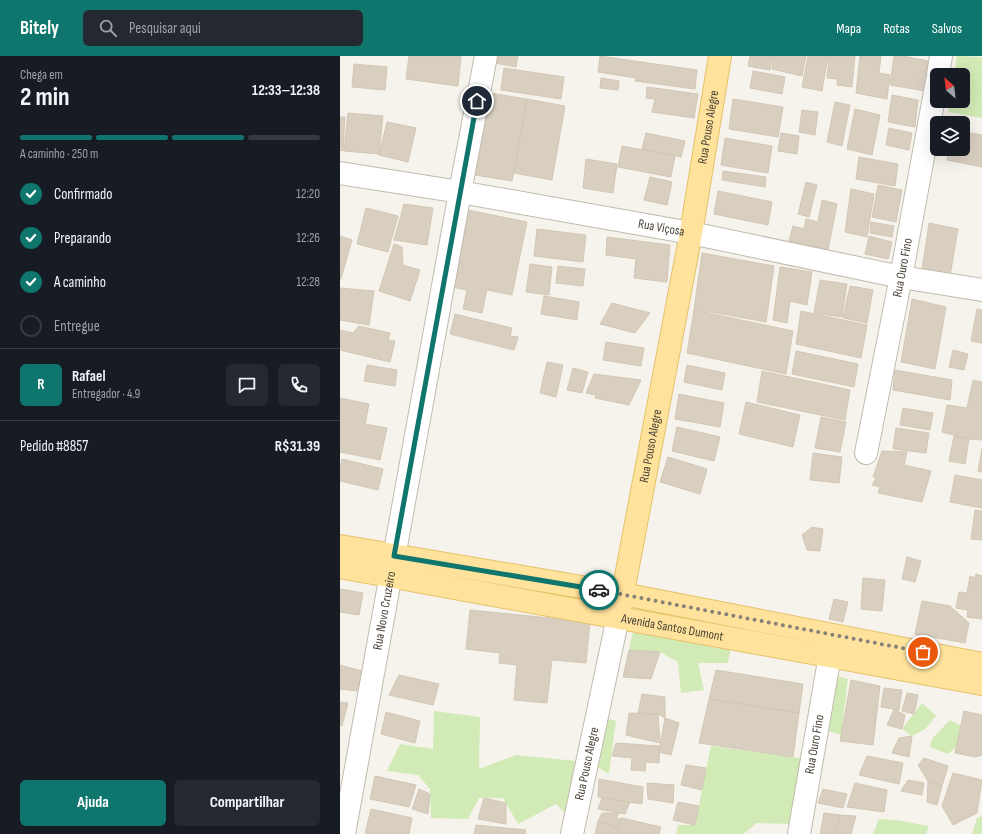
<!DOCTYPE html>
<html lang="pt">
<meta charset="utf-8">
<style>
body{margin:0;font-family:"Sofia Sans Condensed",sans-serif;background:#242831;color:#f1f3f6;height:100vh;display:flex;flex-direction:column;font-size:15px;white-space:nowrap}
*{box-sizing:border-box;margin:0}
p{font-size:13px;color:#9ea1a6}
.icon{flex:none;width:22px;height:22px;fill:none;stroke:currentColor;stroke-width:2;stroke-linecap:round;stroke-linejoin:round}
.map{position:relative;flex:1;overflow:hidden}
.details{display:flex;flex-direction:column;background:#171b24;width:340px}
.details>*{flex:none}
.needle{width:26px;rotate:332deg}
.fabs{position:absolute;left:590px;top:12px;display:grid;gap:8px}
.fabs a{display:grid;place-items:center;width:40px;height:40px;border-radius:6px;background:#171b24;box-shadow:0 4px 16px #0002;font-size:20px}
.pin{position:absolute;display:grid;place-items:center;width:34px;height:34px;color:#fff;margin:-17px;border:2px solid #fff;border-radius:50%;box-shadow:0 1px 4px #0007}
.courier{position:absolute;display:grid;place-items:center;width:40px;height:40px;margin:-20px;border:3px solid #0f766e;border-radius:50%;background:#fff;color:#222;box-shadow:0 1px 5px #0007}
.overview em{font-style:normal;font-weight:700}
.overview div{display:flex;flex-direction:column-reverse}
.overview{display:flex;align-items:center;justify-content:space-between;height:68px;padding:0 20px}
h1{font-size:26px;font-weight:700;line-height:30px}
.bar{display:grid;grid-template-columns:repeat(4,1fr);gap:6px 4px;align-content:center;height:48px;padding:0 20px}
.bar i{height:5px;border-radius:3px;background:#363941}
.bar .current{background:#0f766e}
.bar p{grid-column:span 4}
.line{display:flex;align-items:center;gap:10px;padding:0 20px;border-top:1px solid #363941}
.line div{flex:1}
.round{display:grid;place-items:center;flex:none;width:42px;height:42px;border-radius:6px;background:#242831}
ol{padding:0 20px;list-style:none}
li{display:flex;align-items:center;gap:12px;height:44px}
li p{margin-inline-start:auto}
li .icon{padding:4px;border-radius:50%;background:#0f766e;color:#fff;stroke-width:4}
li:last-child{color:#9ea1a6}
li i{width:22px;height:22px;border:2px solid #363941;border-radius:50%}
.primary-button{display:flex;gap:8px;margin-top:auto;padding:8px 20px}
.primary-button a{flex:1;height:46px;border-radius:6px;background:#0f766e;color:#fff;font-size:16px;font-weight:700;line-height:46px;text-align:center}
.primary-button a+a{background:#242831;color:#f1f3f6}
header{display:flex;align-items:center;gap:24px;box-sizing:border-box;height:56px;padding:0 20px;background:#0f766e;color:#fff}
header strong{font-size:19px}
nav{display:flex;gap:22px;margin-inline-start:auto;font-size:14px}
.search{width:280px;height:36px;background:#242831;display:flex;align-items:center;gap:10px;box-sizing:border-box;padding:0 14px;border-radius:6px;color:#9ea1a6;font-size:15px}
main{display:flex;flex:1;min-height:0}
.map>svg:first-child{display:block}
.green{fill:#d2eab5}
.building{fill:#d8cfc1;stroke:#d3c7b4}
.lines{fill:none;stroke-linecap:round;stroke-linejoin:round}
.minor-casing{stroke:#c2bbae;stroke-width:24}
.major-casing{stroke:#e6c16a;stroke-width:24}
.minor{stroke:#fff;stroke-width:22}
.major{stroke:#ffe39c;stroke-width:22}
.done{stroke:#878178;stroke-width:4;stroke-dasharray:0 7.2}
.route{stroke:#0f766e;stroke-width:5}
.labels{text-anchor:middle;dominant-baseline:central;stroke-width:3;stroke-linejoin:round;paint-order:stroke}
.street-label{font-size:13px;fill:#4b4439;stroke:#fff}
</style>
<header>
<strong>Bitely</strong>
<div class="search"><svg class="icon" aria-label="search" viewBox="0 0 24 24"><circle cx="10" cy="10" r="6"/><path d="M15 15l6 6"/></svg>Pesquisar aqui</div>
<nav><a>Mapa</a><a>Rotas</a><a>Salvos</a></nav>
</header>
<main>
<section class="details">
<div class="overview"><div><h1>2 min</h1><p>Chega em</p></div><em>12:33–12:38</em></div>
<div class="bar"><i class="current"></i><i class="current"></i><i class="current"></i><i></i><p>A caminho · 250 m</p></div>
<ol>
<li><svg class="icon" aria-label="check" viewBox="0 0 24 24"><path d="M5 12l5 5 9-10"/></svg>Confirmado<p>12:20</p></li>
<li><svg class="icon" aria-label="check" viewBox="0 0 24 24"><path d="M5 12l5 5 9-10"/></svg>Preparando<p>12:26</p></li>
<li><svg class="icon" aria-label="check" viewBox="0 0 24 24"><path d="M5 12l5 5 9-10"/></svg>A caminho<p>12:28</p></li>
<li><i></i>Entregue</li>
</ol>
<div class="line" style="height:72px"><b class="round" style="background:#0f766e;color:#fff">R</b><div><b>Rafael</b><p>Entregador · 4.9</p></div><a class="round"><svg class="icon" aria-label="chat" viewBox="0 0 24 24"><path d="M4 5h16v11H9l-5 4z"/></svg></a><a class="round"><svg class="icon" aria-label="phone" viewBox="0 0 24 24"><path d="M5 4h4l2 5-3 2q2 4 5 5l2-3 5 2v4C11 20 4 13 5 4z"/></svg></a></div>
<div class="line" style="height:52px"><div>Pedido #8857</div><b>R$31.39</b></div>
<div class="primary-button"><a>Ajuda</a><a>Compartilhar</a></div>
</section>
<div class="map">
<svg width="642" height="778" viewBox="0 0 642 778">
<rect width="100%" height="100%" fill="#f6f3ec"/>
<!-- green -->
<path class="green" d="M617,0L642,1V62L608,56L610,45H623V19H614Z
M293,575L391,590L388,607H358L364,634L341,637L338,606L320,596L289,594Z
M494,619L508,623L501,679L478,672Z
M582,647L596,660L585,673L572,680L562,673Z
M94,655L140,661L139,713L176,699L236,705L229,761L216,748L178,768L163,742H139L128,763L91,762L90,733L78,719L47,715L60,688L93,693Z
M265,662L276,665L269,718L254,709Z
M610,664L621,670L617,690L608,698L590,691L592,683Z
M371,690L467,703L455,768L417,767L403,778H336L338,769H355Z
M642,760V778H632L637,762Z
M539,763L556,764L589,770L586,778H533Z"/>
<!-- building -->
<path class="building" d="M69,0H121L118,30L66,23Z
M152,0H178L176,11L155,7Z
M260,0L357,14L355,33L295,25L296,22L258,16Z
M410,0H433L430,14L408,10Z
M434,0H466L462,20L432,13Z
M468,0H488L482,35L462,31Z
M489,0H515L512,31L497,29V23L487,22Z
M520,0H541L539,17L550,19L547,43L516,37Z
M554,0H562L589,5L585,35L550,29Z
M14,8L47,11L45,34L12,31Z
M164,12L224,21L221,43L161,34Z
M413,15L445,21L442,38L410,32Z
M261,22L279,25L278,34L260,32Z
M307,31L358,38L354,62L312,56L315,43L306,42Z
M150,37L187,43L172,125L135,119Z
M552,39L578,44L575,71L548,66Z
M187,43L225,50L212,124L174,117Z
M393,43L443,51L438,81L389,73Z
M495,46L510,49L502,90L487,86Z
M515,53L540,59L532,99L507,93Z
M462,54L478,56L475,79L459,76Z
M8,57L43,60L39,98L4,95Z
M0,61H5L3,95L0,94Z
M47,66L76,72L68,106L39,99Z
M549,72L572,77L569,94L546,89Z
M623,76L642,79V111L607,104L609,93H623Z
M306,77L345,85L341,101L302,93Z
M441,77L459,80L457,98L438,95Z
M385,82L432,90L428,117L381,109Z
M282,90L335,100L331,121L278,111Z
M519,101L558,108L555,130L516,123Z
M246,103L277,108L273,137L243,132Z
M383,115L426,121L425,131L382,124Z
M310,121L332,126L327,149L304,144Z
M466,126L477,129L469,161L458,158Z
M538,129L562,134L556,166L532,161Z
M511,133L534,138L527,181L505,176Z
M378,135L432,146L428,169L374,158Z
M482,144L497,148L488,194L449,185L453,170L464,173L466,163L478,166Z
M64,148L93,152L87,189L54,184Z
M26,152L58,160L48,196L17,188Z
M128,154L187,166L172,239L147,234L142,257L123,253L127,234L112,231Z
M531,166L554,170L552,181L530,177Z
M589,167L618,173L610,220L582,214Z
M197,173L246,179L243,206L194,200Z
M0,180L12,184L1,223H0Z
M529,180L552,186L548,203L525,198Z
M267,181L330,189L327,226L294,222L296,203L266,199Z
M54,188L62,191L63,209L80,214L70,245L39,235Z
M362,197L434,210L426,266L354,253Z
M190,208L212,211L209,239L186,236Z
M218,210L245,213L243,230L216,227Z
M440,211L472,216L467,249L450,245L447,267L433,264Z
M480,224L507,228L502,261L474,257Z
M510,230L533,234L527,267L503,262Z
M0,232L34,235L29,269L0,264Z
M204,240L239,246L237,264L201,258Z
M572,243L606,251L595,313L561,306Z
M272,247L310,257L295,277L260,268Z
M637,253L642,254V287L631,285Z
M354,254L453,275L446,318L347,297Z
M461,255L527,269L521,302L456,288Z
M115,258L172,272L170,280L178,281L174,294L110,278Z
M19,270L50,277L48,284L55,285L50,306L0,294V274L13,277Z
M266,286L304,292L301,310L263,304Z
M613,294L628,298L624,314L609,311Z
M456,295L518,308L514,331L452,318Z
M207,306L223,309L216,341L200,337Z
M27,309L57,314L55,330L24,325Z
M347,309L385,317L382,334L344,326Z
M233,312L248,316L242,337L227,334Z
M555,314L612,324L610,344L553,334Z
M422,315L510,334L505,364L417,346Z
M254,318L301,324L289,349L255,342L256,339L246,337Z
M633,324L642,326V384L629,383L602,376L607,349L627,352Z
M339,338L384,347L380,371L335,363Z
M0,342L29,348L25,368L47,372L40,404L0,396Z
M406,346L460,359L453,391L399,378Z
M563,352L593,357L590,374L560,369Z
M481,361L506,366L500,396L475,392Z
M337,371L380,381L374,405L332,395Z
M556,372L589,377L586,397L553,393Z
M614,380L629,383L625,408L609,405Z
M642,392V416L638,415Z
M542,395L567,396L564,409L591,415L582,446L538,437L540,431L532,429L536,422L533,421Z
M473,397L502,401L499,427L470,424Z
M328,401L367,413L360,438L320,426Z
M2,403L43,413L38,434L0,425V413Z
M615,419L642,424V452L610,446Z
M635,454L642,455V484L631,483Z
M472,471L483,473L480,495L467,494L462,479Z
M567,501L581,505L575,526L562,523Z
M636,518L642,520V563L627,561L628,554L616,552L619,536L627,537L630,520L635,522Z
M523,522L545,524L542,555L521,553Z
M0,533L23,537L19,559L0,556Z
M494,543L508,546L503,566L489,563Z
M582,545L610,550L629,567L625,587L575,578Z
M130,554L250,566L246,607L212,604L207,647L174,644L177,609L159,607L160,597L126,593Z
M289,594L320,596L311,623L283,621Z
M0,609L22,615L17,635L0,633Z
M376,614L463,628L459,657L369,643Z
M59,619L99,628L93,649L49,639Z
M511,624L540,630L533,689L500,685Z
M544,632L562,634L559,654L541,651Z
M567,637L578,639L574,658L562,655Z
M302,638L325,641V662L318,658L298,657Z
M369,643L459,657L453,701L359,687Z
M0,646L8,647L2,670L0,669Z
M554,653L565,659L562,673L547,669Z
M624,655L642,659V699L635,701L615,697Z
M46,656L80,665L75,687L41,678Z
M289,657L318,658L320,687L286,679Z
M325,662L339,667L331,699L319,696Z
M572,680L569,701L552,697L559,682Z
M276,687L320,690L319,707L306,706L305,715L291,714L292,702L272,700Z
M527,700L563,707L559,728L519,719Z
M584,702L608,710L602,730L588,725L578,709Z
M346,709L366,712L362,734L341,729Z
M613,717L642,724L637,757L613,769L602,750Z
M35,720L76,729L69,751L30,743Z
M259,723L303,731L302,748L258,741Z
M568,724L584,727L582,739L561,735Z
M588,725L602,730L597,749L587,746Z
M307,727L334,729L333,747L308,743Z
M515,727L547,734L544,756L507,751Z
M79,733L90,738L88,758L72,753Z
M483,733L507,738L503,752L478,747Z
M144,742L166,747V768L138,763Z
M262,742L290,746L285,758L258,753Z
M338,746L359,750L355,769L333,764Z
M31,753L72,762L69,778H25Z
M262,757H279L276,763L282,762L278,772L258,765Z
M484,757L500,759L495,778H480Z
M500,759L516,760L511,778H495Z
M282,762L321,771L319,778H276Z
M258,765L278,772L275,778H255Z
M136,769L186,774L185,778H134Z"/>
<g class="lines">
<!-- minor casing -->
<g class="minor-casing">
<g id="minor">
<path d="M598,19L601,0"/>
<path id="s1" d="M0,117L120,136L351,177L561,221L642,234"/>
<path id="s2" d="M526,397L561,221L597,25"/>
<path id="s3" d="M4,778L120,136L146,0"/>
<path id="s4" d="M232,778L278,561"/>
<path id="s5" d="M459,778L490,599"/>
</g>
</g>
<!-- major casing -->
<g class="major-casing">
<g id="major">
<path d="M0,490L283,538L642,608"/>
<path id="s6" d="M0,511L642,628"/>
<path id="s7" d="M280,552L351,177L380,0"/>
</g>
</g>
<!-- minor -->
<use href="#minor" class="minor"/>
<!-- major -->
<use href="#major" class="major"/>
</g>
<g class="lines">
<!-- done -->
<path class="done" d="M259,534L583,596"/>
<!-- route -->
<path class="route" d="M137,45L54,500L259,534"/>
</g>
<g class="labels">
<!-- street labels -->
<g class="street-label">
<text stroke="none"><textPath href="#s7" startOffset="489">Rua Pouso Alegre</textPath></text>
<text stroke="none"><textPath href="#s1" startOffset="326">Rua Viçosa</textPath></text>
<text stroke="none"><textPath href="#s2" startOffset="189">Rua Ouro Fino</textPath></text>
<text stroke="none"><textPath href="#s7" startOffset="165">Rua Pouso Alegre</textPath></text>
<text stroke="none"><textPath href="#s3" startOffset="227">Rua Novo Cruzeiro</textPath></text>
<text stroke="none"><textPath href="#s6" startOffset="338">Avenida Santos Dumont</textPath></text>
<text stroke="none"><textPath href="#s5" startOffset="91">Rua Ouro Fino</textPath></text>
<text stroke="none"><textPath href="#s4" startOffset="72">Rua Pouso Alegre</textPath></text>
</g>
</g>
</svg>
<div class="fabs">
<a><svg class="needle" viewBox="-14 -14 28 28"><path d="M0-13l5 13h-10z" fill="#e53935"/><path d="M0 13l5-13h-10z" fill="#9ea1a6"/></svg></a>
<a><svg class="icon" aria-label="layers" viewBox="0 0 24 24"><path d="M12 4l9 5-9 5-9-5zM3 14l9 5 9-5"/></svg></a>
</div>
<div class="pin" style="left:583px;top:596px;background:#ea580c"><svg class="icon" aria-label="bag" viewBox="0 0 24 24"><path d="M5 8h14l-1 12H6zM9 8a3 3 0 0 1 6 0"/></svg></div>
<div class="pin" style="left:137px;top:45px;background:#1f2937"><svg class="icon" aria-label="home" viewBox="0 0 24 24"><path d="M3 11l9-7 9 7M6 9v11h12V9"/></svg></div>
<div class="courier" style="left:259px;top:534px"><svg class="icon" aria-label="car" viewBox="0 0 24 24"><path d="M5 17H2v-5l4-1 3-4h7l3 4 3 1v5h-3M9 17h6M6 11h13"/><circle cx="7" cy="17" r="2"/><circle cx="17" cy="17" r="2"/></svg></div>
</div>
</main>
